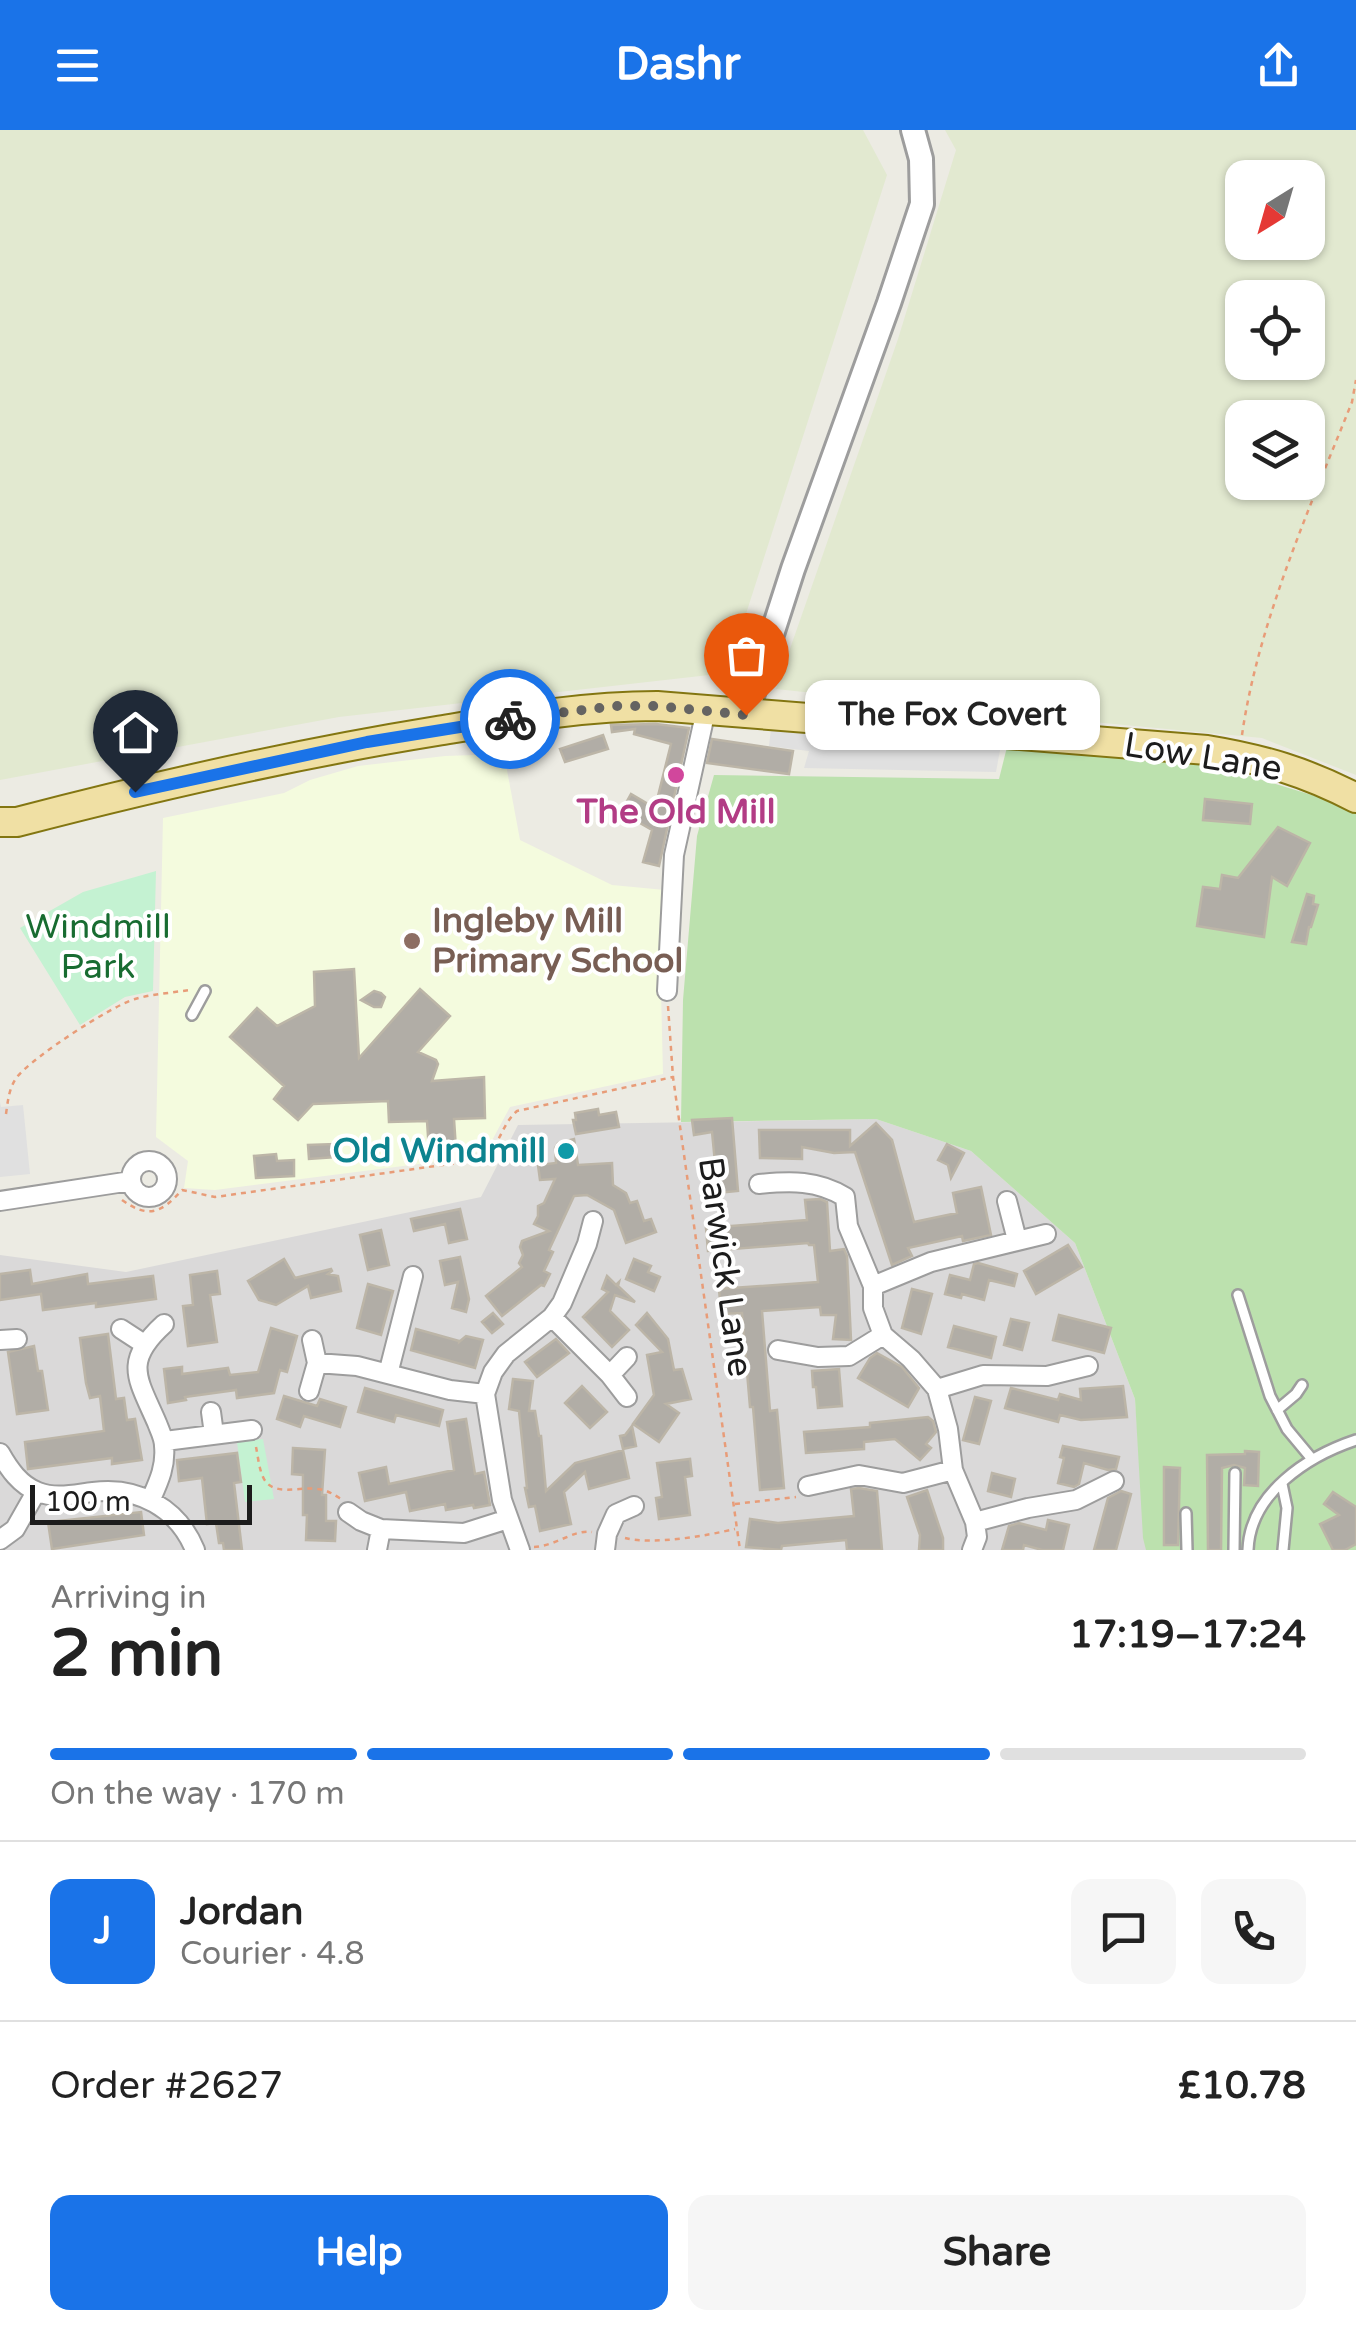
<!DOCTYPE html>
<meta charset="utf-8">
<style>
body{margin:0;font-family:"Varela Round",sans-serif;background:#f6f6f6;color:#222;height:100vh;display:flex;flex-direction:column;font-size:38px;white-space:nowrap}
*{box-sizing:border-box;margin:0}
p{font-size:32px;color:#767676}
.icon{flex:none;width:55px;height:55px;fill:none;stroke:currentColor;stroke-width:2;stroke-linecap:round;stroke-linejoin:round}
.map{position:relative;height:1420px;overflow:hidden}
.drawer{display:flex;flex-direction:column;background:#fff;flex:1}
.drawer>*{flex:none}
.needle{width:65px;rotate:217deg}
.tools{position:absolute;left:1225px;top:30px;display:grid;gap:20px}
.tools a{display:grid;place-items:center;width:100px;height:100px;border-radius:20px;background:#fff;box-shadow:0 2px 8px #0004;font-size:50px}
.scale{position:absolute;left:30px;bottom:25px;width:222px;box-sizing:border-box;padding-left:10px;border:5px solid #1c1c1c;border-top:0;font-size:28px;line-height:35px;white-space:nowrap;color:#1c1c1c;-webkit-text-stroke:8px #fff;paint-order:stroke}
.pin{position:absolute;display:grid;place-items:center;width:85px;height:85px;color:#fff;margin:-102px -42px;border-radius:50% 50% 50% 0;rotate:-45deg;box-shadow:0 0 10px #0007}
.pin .icon{rotate:45deg}
.courier{position:absolute;display:grid;place-items:center;width:100px;height:100px;margin:-50px;border:8px solid #1a73e8;border-radius:50%;background:#fff;color:#222;box-shadow:0 2px 12px #0007}
.bubble{position:absolute;height:70px;border-radius:20px;background:#fff;box-shadow:0 2px 8px #0004;font-size:32px;font-weight:800;line-height:70px;text-align:center}
.summary em{font-style:normal;font-weight:800}
.summary div{display:flex;flex-direction:column-reverse}
.summary{display:flex;align-items:center;justify-content:space-between;height:170px;padding:0 50px}
h1{font-size:65px;font-weight:800;line-height:75px}
.bar{display:grid;grid-template-columns:repeat(4,1fr);gap:15px 10px;align-content:center;height:120px;padding:0 50px}
.bar i{height:12px;border-radius:8px;background:#e0e0e0}
.bar .on{background:#1a73e8}
.bar p{grid-column:span 4}
.line{display:flex;align-items:center;gap:25px;padding:0 50px;border-top:2px solid #e0e0e0}
.line div{flex:1}
.round{display:grid;place-items:center;flex:none;width:105px;height:105px;border-radius:20px;background:#f6f6f6}
.action{display:flex;gap:20px;margin-top:auto;padding:20px 50px}
.action a{flex:1;height:115px;border-radius:20px;background:#1a73e8;color:#fff;font-size:40px;font-weight:800;line-height:115px;text-align:center}
.action a+a{background:#f6f6f6;color:#222}
header{display:flex;justify-content:space-between;align-items:center;height:130px;padding:0 50px;background:#1a73e8;color:#fff;font-size:45px;font-weight:800}
.map>svg:first-child{display:block}
.residential{fill:#dad9d9}
.education{fill:#f4fbde}
.farmland{fill:#e2e9d0;fill-rule:evenodd}
.grass{fill:#bce1ae}
.park{fill:#c4f2d2}
.parking{fill:#e0e0e0}
.building{fill:#b1ada6;stroke:#bcb5a7;stroke-width:2.5}
.lines{fill:none;stroke-linecap:round;stroke-linejoin:round}
.service-casing{stroke:#9d9d9d;stroke-width:14}
.minor-casing{stroke:#9d9d9d;stroke-width:22}
.tertiary-casing{stroke:#9d9d9d;stroke-width:28}
.primary-casing{stroke:#837611;stroke-width:32}
.path{stroke:#e89c78;stroke-width:2.5;stroke-dasharray:5 5;stroke-linecap:butt}
.service{stroke:#fff;stroke-width:9}
.minor{stroke:#fff;stroke-width:18}
.tertiary{stroke:#fff;stroke-width:22}
.primary{stroke:#f0e0a4;stroke-width:28}
.done{stroke:#656462;stroke-width:10;stroke-dasharray:0 18}
.route{stroke:#1a73e8;stroke-width:12}
.hotel-dot{fill:#d1479c;stroke:#fff;stroke-width:4}
.education-dot{fill:#8d6e63;stroke:#fff;stroke-width:4}
.culture-dot{fill:#0f9aa8;stroke:#fff;stroke-width:4}
.labels{text-anchor:middle;dominant-baseline:central;stroke-width:8;stroke-linejoin:round;paint-order:stroke}
.street-label{font-size:35px;fill:#1c1c1c;stroke:#fff}
.hotel-label{font-size:35px;font-weight:bold;fill:#b23c85;stroke:#fff}
.education-label{font-size:35px;font-weight:bold;fill:#785e54;stroke:#fff;text-anchor:start}
.park-label{font-size:35px;fill:#186c31;stroke:#fff}
.culture-label{font-size:35px;font-weight:bold;fill:#0d838f;stroke:#fff;text-anchor:end}
</style>
<header><svg class="icon" aria-label="menu" viewBox="0 0 24 24"><path d="M4 6h16M4 12h16M4 18h16"/></svg>Dashr<svg class="icon" aria-label="share" viewBox="0 0 24 24"><path d="M12 15V3M7 8l5-5 5 5M5 13v7h14v-7"/></svg></header>
<div class="map">
<svg width="1356" height="1420" viewBox="0 0 1356 1420">
<rect width="100%" height="100%" fill="#ecebe3"/>
<!-- residential -->
<path class="residential" d="M876,989L971,1021L1075,1113L1135,1269L1140,1339L1356,1420H0V1125L126,1142L481,1067L518,995Z"/>
<!-- education -->
<path class="education" d="M504,624L520,710L612,755L665,760L661,861L663,944L510,977L489,1016L466,1028L215,1060L184,1058L188,1031L156,1007L163,688L284,663L310,650L358,636L445,626Z"/>
<!-- farmland -->
<path class="farmland" d="M0,0H863L887,45L727,543L339,587L0,650Z
M945,0H1356V645L1262,608L1009,584L776,559L898,209L956,20ZM1242,48H1308V112H1242ZM1242,168H1308V232H1242ZM1242,288H1308V352H1242Z"/>
<!-- grass -->
<path class="grass" d="M1007,617L1210,634L1351,677L1356,681V1420H1146L1143,1408L1135,1269L1075,1113L971,1021L876,989L681,992L683,870L697,706L714,645L999,649Z"/>
<!-- park -->
<path class="park" d="M156,741L153,861L125,867L80,895L20,798L83,762Z
M263,1309L274,1369L245,1372L237,1312Z"/>
<!-- parking -->
<path class="parking" d="M771,599L1001,615L996,642L804,638L809,621L769,616Z
M0,972L1,977L23,975L30,1044L0,1047Z"/>
<!-- building -->
<path class="building" d="M656,594L689,598L659,736L643,732L652,700L621,682L631,664L655,678L671,614L634,604L635,599L612,602L611,595Z
M603,605L608,619L565,632L560,619Z
M712,609L793,621L789,644L707,633Z
M1205,669L1252,674L1250,694L1203,690Z
M1278,697L1310,713L1287,756L1272,747L1264,807L1197,796L1203,757L1220,759L1222,745L1238,748Z
M1307,764L1314,766L1313,774L1318,775L1311,797H1309L1306,814L1292,812Z
M354,839L359,928L420,859L450,886L418,922L436,930L438,934L432,951L484,947L485,988L454,989L456,1019L429,1021L427,991L389,992L388,971L313,974L298,990L274,969L284,956L230,907L257,878L277,896L315,876L314,842Z
M374,861L381,863L385,867L381,877H374L361,870Z
M598,979L599,985L616,982L619,997L576,1004L573,990H576L575,983Z
M732,988L738,1061L718,1063L712,1002L694,1005L692,990Z
M876,993L892,1010L914,1092L957,1083L953,1063L981,1057L991,1105L963,1111L962,1106L908,1118L912,1126L892,1135L855,1022L834,1023L802,1017V1029L760,1028L759,1000H850V1016Z
M574,1009L578,1035L612,1033L613,1055L626,1063L630,1073L637,1071L644,1091L651,1089L656,1102L626,1113L614,1080L587,1065L574,1066L549,1120L553,1122L544,1141L550,1144L544,1156L541,1155L502,1186L486,1166L522,1137L519,1133L523,1125L520,1117L522,1111L549,1101L534,1094L538,1086V1076L544,1073L555,1049L540,1050L538,1035L556,1033L555,1018L558,1013Z
M335,1014L336,1027L309,1029L308,1015Z
M947,1014L964,1023L951,1048L948,1035L938,1030Z
M276,1024L277,1031L294,1030V1046L256,1048L254,1026Z
M820,1069L827,1072L830,1121L844,1119L847,1126L851,1210L833,1209L836,1185H821L820,1177L762,1181L770,1281L777,1280L784,1358L760,1360L753,1277H750L742,1183L721,1184L719,1159L818,1152L814,1115H809L808,1113L708,1121L706,1098L807,1090L805,1070Z
M460,1079L467,1109L449,1113L445,1094L414,1101L411,1089Z
M381,1100L389,1135L368,1140L360,1105Z
M1068,1115L1082,1137L1036,1164L1024,1141Z
M460,1127L469,1169L466,1182L452,1178L458,1152L445,1155L440,1131Z
M284,1129L295,1148L331,1139L332,1141L328,1144L338,1146L341,1161L311,1168L308,1156L276,1175L259,1170L248,1151Z
M634,1129L651,1136L648,1142L660,1147L654,1161L626,1149Z
M978,1133L1017,1144L1014,1156L989,1150L984,1170L962,1164L961,1168L945,1164L950,1145L970,1150L974,1134Z
M30,1140L32,1154L87,1144L88,1154L153,1146L156,1169L96,1177V1173L43,1180L41,1164L0,1170V1144Z
M217,1141L220,1164L210,1165L217,1212L188,1216L183,1176L193,1175L190,1145Z
M607,1146L616,1155L619,1152L618,1156L635,1172L615,1165L610,1181L629,1200L612,1217L583,1187L608,1162L602,1159Z
M368,1154L393,1161L381,1205L357,1198Z
M912,1159L932,1164L921,1204L902,1198Z
M493,1183L503,1194L492,1203L482,1192Z
M647,1183L668,1209L674,1240L682,1239L691,1269L666,1274L679,1283L659,1312L633,1294L654,1265L647,1225L662,1222L636,1195Z
M1059,1185L1111,1198L1104,1223L1053,1210Z
M1011,1189L1029,1193L1022,1220L1004,1215Z
M954,1196L996,1207L991,1228L948,1217Z
M271,1198L297,1206L287,1242L280,1240L274,1263L237,1268L236,1260L185,1267L186,1270L168,1273L164,1239L182,1237V1244L228,1238L230,1245L258,1242Z
M416,1199L459,1211V1212L466,1206L483,1210L475,1238L411,1220Z
M108,1204L116,1269L124,1268L127,1290L135,1289L142,1330L112,1334V1328L28,1339L25,1312L104,1301L100,1266L90,1268L86,1253L80,1208Z
M556,1209L569,1223L537,1247L525,1232Z
M34,1216L38,1241H42L48,1280L17,1284L8,1222Z
M877,1223L902,1237L919,1258L908,1277L858,1248L870,1228Z
M839,1239L842,1276L818,1278L816,1257H813L812,1241Z
M513,1249L533,1251L529,1281H535L539,1306H541L546,1361L575,1333L623,1320L629,1348L589,1359L585,1342L564,1362L571,1394L540,1401L535,1376L529,1377L525,1358H527L519,1281L509,1279Z
M582,1256L607,1282L590,1298L565,1273Z
M1123,1256L1127,1287L1081,1290L1060,1285L1058,1292L1005,1278L1011,1258L1058,1270L1060,1264L1081,1270L1080,1259Z
M365,1258L443,1280L439,1296L396,1285L394,1292L358,1282Z
M284,1266L317,1276L320,1269L346,1277L340,1297L304,1286L300,1297L277,1289Z
M975,1267L991,1271L979,1314L963,1310Z
M928,1287L933,1291L936,1302L926,1314L931,1318L920,1330L895,1309L864,1312V1319L806,1323L804,1302L870,1297V1293Z
M466,1289L475,1344L484,1342L490,1375L474,1378L473,1375L446,1380L445,1374L410,1381L406,1362L365,1371L359,1343L386,1337L389,1354L454,1340L447,1292Z
M632,1296L636,1316L623,1319L620,1306L625,1305Z
M1063,1316L1119,1327L1116,1339L1108,1340L1084,1333L1079,1354L1074,1357L1058,1353L1064,1328L1060,1327Z
M293,1318L325,1320L322,1365H326V1391H336L335,1411L306,1410L307,1385H303V1345L292,1344Z
M1245,1321L1259,1322L1258,1356L1244,1355L1245,1338L1234,1335L1222,1338L1221,1420H1208L1207,1325L1245,1324Z
M237,1323L241,1352L234,1353L242,1420H224L223,1413H219L216,1393L207,1394L202,1348L179,1351L177,1330Z
M690,1329L692,1346L685,1347L690,1385L659,1389L656,1368L662,1367L657,1333Z
M1164,1337L1180,1338L1178,1415H1164Z
M992,1343L1015,1349L1011,1367L988,1361Z
M859,1358L877,1361L882,1420H847L846,1410L782,1416L781,1420L746,1417L750,1389L778,1393L854,1386L851,1359Z
M927,1360L943,1408V1420H919L920,1405L907,1367Z
M1121,1361L1131,1364L1116,1420H1094L1108,1368Z
M1333,1362L1356,1377V1414L1345,1420H1333L1320,1394L1339,1385L1324,1374Z
M141,1382L144,1405L52,1419L48,1392Z
M1048,1390L1069,1395L1063,1420H1042L1024,1415L1023,1420H1002L1009,1396L1019,1393L1046,1400Z"/>
<g class="lines">
<!-- service casing -->
<g class="service-casing">
<path id="service" d="M192,885L205,861
M1238,1165L1270,1266L1287,1299L1312,1329
M1277,1280L1296,1264L1302,1255
M1282,1354L1287,1378L1283,1420
M1186,1383L1187,1420
M1234,1420L1235,1343
M1248,1420C1250,1363 1308,1326 1356,1310"/>
</g>
<!-- minor casing -->
<g class="minor-casing">
<path id="minor" d="M667,861L674,725L706,580
M131 1049a18 18 0 1 1 36 0a18 18 0 1 1-36 0Z
M759,1054C791,1051 817,1050 845,1067L848,1096L873,1156V1178L883,1205L911,1229L937,1259L948,1299L953,1340L975,1392L977,1407L972,1420
M0,1071L131,1051
M1007,1071L1017,1110
M873,1156L931,1132L1046,1104
M552,1187L610,1245L627,1267
M121,1199L144,1214
M0,1210L17,1209
M312,1210L317,1233L357,1236L450,1260L485,1264
M778,1220L818,1227L849,1226L883,1205
M388,1244L413,1146
M610,1245L627,1227
M937,1259L983,1245L1047,1246L1088,1236
M309,1261L317,1233
M211,1282L214,1304
M165,1311L252,1300
M0,1323C9,1339 20,1355 38,1362C56,1369 75,1364 93,1362C138,1356 178,1378 195,1420
M808,1356L859,1345L903,1353L953,1340
M151,1369C159,1351 166,1336 164,1316C164,1308 160,1301 157,1293C138,1249 122,1232 164,1194
M348,1382L361,1391L381,1399
M975,1392L1028,1378L1076,1370L1114,1351
M0,1410L15,1399L36,1362
M377,1420L381,1399L464,1403L508,1389
M520,1420L502,1370L485,1264L493,1242L506,1224L552,1187L562,1173L587,1114L593,1091
M605,1420L607,1404L616,1384L634,1376"/>
</g>
<!-- tertiary casing -->
<g class="tertiary-casing">
<path id="tertiary" d="M746,585L793,439L889,173L922,74L921,29L913,0"/>
</g>
<!-- primary casing -->
<g class="primary-casing">
<path id="primary" d="M0,692H17C155,656 295,624 437,601C510,589 583,576 657,576L1207,620C1262,629 1306,642 1356,668"/>
</g>
<!-- path -->
<path class="path" d="M1242,605C1258,493 1310,377 1352,272L1356,250
M668,876L673,947L740,1420
M6,984C8,970 9,958 17,947C33,927 111,876 135,869C152,864 171,863 189,860
M122,1070C149,1089 161,1083 182,1060L215,1067L478,1030C502,1017 499,997 517,981L673,947
M256,1317C258,1326 259,1340 264,1349C274,1367 301,1356 318,1359C327,1360 333,1364 341,1369
M735,1374L796,1367
M625,1408C654,1415 705,1406 735,1399
M534,1417C556,1416 574,1399 592,1402"/>
<!-- service -->
<use href="#service" class="service"/>
<!-- minor -->
<use href="#minor" class="minor"/>
<!-- tertiary -->
<use href="#tertiary" class="tertiary"/>
<!-- primary -->
<use href="#primary" class="primary"/>
</g>
<g class="lines">
<!-- done -->
<path class="done" d="M510,589L615,576H657L746,585"/>
<!-- route -->
<path class="route" d="M135,662L367,612L510,589"/>
</g>
<!-- markers -->
<circle class="hotel-dot" cx="676" cy="645" r="10"/>
<circle class="education-dot" cx="412" cy="811" r="10"/>
<circle class="culture-dot" cx="566" cy="1021" r="10"/>
<g class="labels">
<!-- street labels -->
<g class="street-label">
<text transform="translate(1203 627) rotate(9)">Low Lane</text>
<text transform="translate(725 1137) rotate(82)">Barwick Lane</text>
</g>
<!-- hotel labels -->
<g class="hotel-label">
<text x="676" y="682">The Old Mill</text>
</g>
<!-- education labels -->
<g class="education-label">
<text x="432" y="791">Ingleby Mill<tspan x="432" dy="40">Primary School</tspan></text>
</g>
<!-- park labels -->
<g class="park-label">
<text x="98" y="797">Windmill<tspan x="98" dy="40">Park</tspan></text>
</g>
<!-- culture labels -->
<g class="culture-label">
<text x="546" y="1021">Old Windmill</text>
</g>
</g>
</svg>
<div class="tools">
<a><svg class="needle" viewBox="-14 -14 28 28"><path d="M0-13l5 13h-10z" fill="#e53935"/><path d="M0 13l5-13h-10z" fill="#767676"/></svg></a>
<a><svg class="icon" aria-label="locate" viewBox="0 0 24 24"><circle cx="12" cy="12" r="6"/><path d="M12 2v4M12 18v4M2 12h4M18 12h4"/></svg></a>
<a><svg class="icon" aria-label="layers" viewBox="0 0 24 24"><path d="M12 4l9 5-9 5-9-5zM3 14l9 5 9-5"/></svg></a>
</div>
<div class="scale">100 m</div>
<div class="pin" style="left:746px;top:585px;background:#ea580c"><svg class="icon" aria-label="bag" viewBox="0 0 24 24"><path d="M5 8h14l-1 12H6zM9 8a3 3 0 0 1 6 0"/></svg></div>
<div class="pin" style="left:135px;top:662px;background:#1f2937"><svg class="icon" aria-label="home" viewBox="0 0 24 24"><path d="M3 11l9-7 9 7M6 9v11h12V9"/></svg></div>
<div class="courier" style="left:510px;top:589px"><svg class="icon" aria-label="bike" viewBox="0 0 24 24"><circle cx="6" cy="16" r="4"/><circle cx="18" cy="16" r="4"/><path d="M6 16l4-8h5l3 8M10 8l3 8H6M13 5h3"/></svg></div>
<div class="bubble" style="left:805px;top:550px;width:295px">The Fox Covert</div>
</div>
<section class="drawer">
<div class="summary"><div><h1>2 min</h1><p>Arriving in</p></div><em>17:19–17:24</em></div>
<div class="bar"><i class="on"></i><i class="on"></i><i class="on"></i><i></i><p>On the way · 170 m</p></div>
<div class="line" style="height:180px"><b class="round" style="background:#1a73e8;color:#fff">J</b><div><b>Jordan</b><p>Courier · 4.8</p></div><a class="round"><svg class="icon" aria-label="chat" viewBox="0 0 24 24"><path d="M4 5h16v11H9l-5 4z"/></svg></a><a class="round"><svg class="icon" aria-label="phone" viewBox="0 0 24 24"><path d="M5 4h4l2 5-3 2q2 4 5 5l2-3 5 2v4C11 20 4 13 5 4z"/></svg></a></div>
<div class="line" style="height:130px"><div>Order #2627</div><b>£10.78</b></div>
<div class="action"><a>Help</a><a>Share</a></div>
</section>
